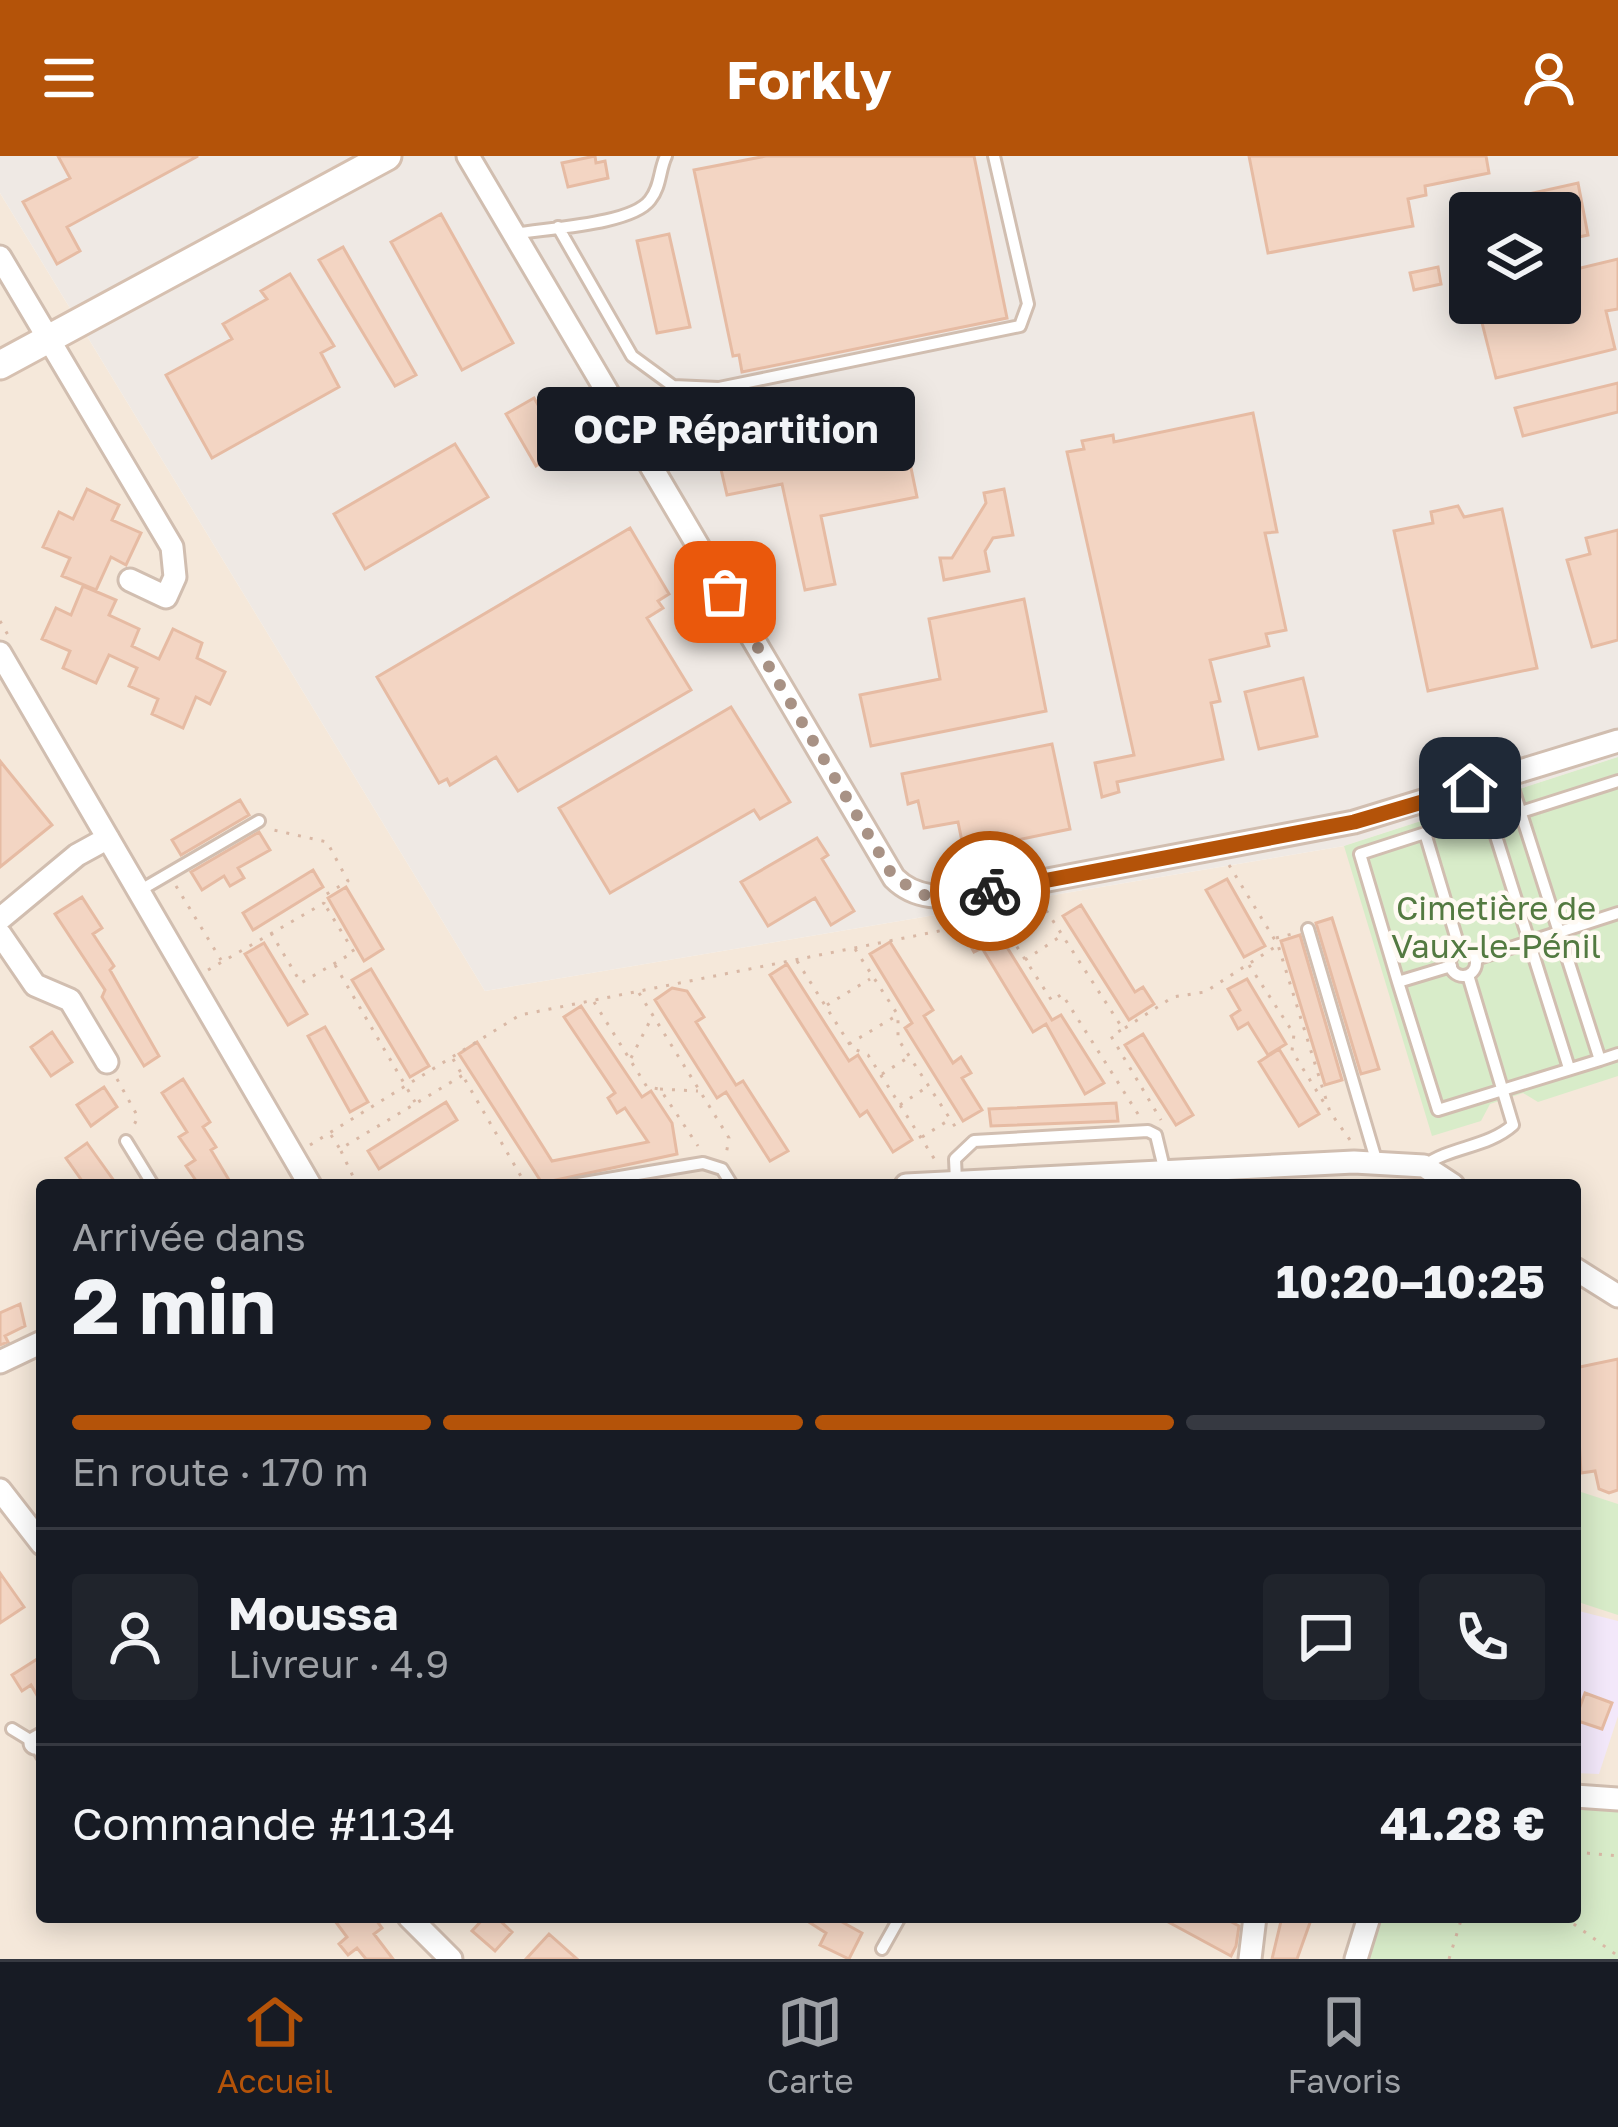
<!DOCTYPE html>
<html lang="fr">
<meta charset="utf-8">
<style>
body{margin:0;font-family:"Golos Text",sans-serif;background:#20242c;color:#f1f3f6;height:100vh;display:flex;flex-direction:column;font-size:45px;white-space:nowrap}
*{box-sizing:border-box;margin:0}
p{font-size:39px;color:#9ea1a6}
.icon{flex:none;width:66px;height:66px;fill:none;stroke:currentColor;stroke-width:2;stroke-linecap:round;stroke-linejoin:round}
.map{position:relative;flex:1;overflow:hidden}
.side{position:absolute;left:36px;top:1023px;width:1545px;height:744px;display:flex;flex-direction:column;background:#171b24;border-radius:12px;box-shadow:0 6px 30px #0003}
.side>*{flex:none}
.buttons{position:absolute;left:1449px;top:36px;display:grid;gap:24px}
.buttons a{display:grid;place-items:center;width:132px;height:132px;border-radius:12px;background:#171b24;box-shadow:0 6px 30px #0003;font-size:60px}
.pin{position:absolute;display:grid;place-items:center;width:102px;height:102px;color:#fff;margin:-51px;border-radius:24px;box-shadow:0 6px 18px #0006}
.courier{position:absolute;display:grid;place-items:center;width:120px;height:120px;margin:-60px;border:9px solid #b45309;border-radius:50%;background:#fff;color:#222;box-shadow:0 3px 15px #0007}
.bubble{position:absolute;height:84px;border-radius:12px;background:#171b24;box-shadow:0 6px 30px #0003;font-size:39px;font-weight:700;line-height:84px;text-align:center}
.summary em{font-style:normal;font-weight:700}
.summary div{display:flex;flex-direction:column-reverse}
.summary{display:flex;align-items:center;justify-content:space-between;height:204px;padding:0 36px}
h1{font-size:78px;font-weight:700;line-height:90px}
.bar{display:grid;grid-template-columns:repeat(4,1fr);gap:18px 12px;align-content:center;height:144px;padding:0 36px}
.bar i{height:15px;border-radius:9px;background:#363941}
.bar .active{background:#b45309}
.bar p{grid-column:span 4}
.line{display:flex;align-items:center;gap:30px;padding:0 36px;border-top:3px solid #363941}
.line div{flex:1}
.round{display:grid;place-items:center;flex:none;width:126px;height:126px;border-radius:12px;background:#20242c}
header{display:flex;justify-content:space-between;align-items:center;height:156px;padding:0 36px;background:#b45309;color:#fff;font-size:54px;font-weight:700}
.dock{display:flex;justify-content:space-around;align-items:center;height:168px;border-top:3px solid #363941;background:#171b24;font-size:33px;color:#9ea1a6}
.dock a{display:grid;justify-items:center;gap:6px}
.dock .active{color:#b45309}
.map>svg:first-child{display:block}
.residential{fill:#f5e8da;fill-rule:evenodd}
.industrial{fill:#efe9e4;fill-rule:evenodd}
.education{fill:#f3e8fa}
.green{fill:#d8ecc9}
.building{fill:#f3d5c3;stroke:#e6bba3;stroke-width:3}
.lines{fill:none;stroke-linecap:round;stroke-linejoin:round}
.lane-casing{stroke:#d1beb0;stroke-width:16}
.street-casing{stroke:#d1beb0;stroke-width:27}
.secondary-casing{stroke:#d6c0b0;stroke-width:33}
.path{stroke:#d9b8a5;stroke-width:3;stroke-dasharray:3 9;stroke-linecap:butt}
.lane{stroke:#fff;stroke-width:10}
.street{stroke:#fff;stroke-width:21}
.secondary{stroke:#fff;stroke-width:27}
.done{stroke:#a89285;stroke-width:12;stroke-dasharray:0 21.6}
.route{stroke:#b45309;stroke-width:15}
.labels{text-anchor:middle;dominant-baseline:central;stroke-width:9;stroke-linejoin:round;paint-order:stroke}
.park-label{font-size:33px;fill:#537a41;stroke:#fffaf3}
</style>
<header><svg class="icon" aria-label="menu" viewBox="0 0 24 24"><path d="M4 6h16M4 12h16M4 18h16"/></svg>Forkly<svg class="icon" aria-label="person" viewBox="0 0 24 24"><circle cx="12" cy="8" r="4"/><path d="M4 21q1-7 8-7t8 7"/></svg></header>
<div class="map">
<svg width="1618" height="1803" viewBox="0 0 1618 1803">
<rect width="100%" height="100%" fill="#fdf6ec"/>
<!-- residential -->
<path class="residential" d="M0,37L485,835L1344,690L1618,601V1803H0ZM42,1029H1575V1761H42Z"/>
<!-- industrial -->
<path class="industrial" d="M0,0H1618V601L1344,690L485,835L0,37ZM1470,57H1560V147H1470Z"/>
<!-- education -->
<path class="education" d="M1575,1454L1618,1465V1560L1599,1618L1575,1617Z"/>
<!-- green -->
<path class="green" d="M1618,601V920L1538,946L1523,937L1490,948L1481,965L1432,980L1344,690Z
M1575,1334L1618,1348V1459L1575,1445Z
M1575,1649L1618,1653V1803H1369L1382,1761H1575Z"/>
<!-- building -->
<path class="building" d="M58,0H198L67,71L80,95L57,108L23,46L70,22Z
M595,0L596,7L605,5L608,22L568,31L562,7Z
M766,0H974L1007,162L742,216L739,199L733,200L694,14Z
M1249,0H1486L1489,17L1425,30L1426,39L1408,43L1413,70L1268,97Z
M1578,27L1588,79L1560,85V57H1510L1506,43Z
M441,58L513,187L462,214L391,86Z
M669,78L690,171L657,177L637,85Z
M343,91L416,219L395,230L319,104Z
M1618,103V153L1606,155L1615,193L1496,222L1477,147H1560V117Z
M1438,111L1441,128L1414,134L1410,117Z
M290,118L334,190L321,197L339,231L212,302L166,219L232,183L223,168L267,143L261,135Z
M1618,227V256L1523,280L1515,252Z
M534,242L564,293L536,310L506,258Z
M1253,257L1277,376L1265,377L1286,474L1266,478L1269,490L1210,504L1220,545L1211,547L1223,603L1117,626L1119,636L1102,641L1095,607L1134,599L1067,296L1084,293L1082,285L1113,279L1114,286Z
M903,273L917,341L821,360L835,428L805,434L782,328L727,339L720,309Z
M455,288L488,341L365,413L334,358Z
M87,333L119,349L112,364L141,377L126,409L111,401L96,434L62,420L70,402L43,391L59,356L73,363Z
M1004,333L1013,379L993,382L985,395L989,415L944,424L940,402H952L986,347L984,337Z
M1458,350L1464,361L1502,353L1537,512L1428,535L1394,375L1433,367L1431,356Z
M630,372L669,438L658,445L663,452L647,462L691,534L518,635L496,601L450,629L447,623L439,627L377,521Z
M1618,374V484L1592,491L1567,404L1590,398L1586,382Z
M83,430L116,444L109,459L139,473L132,490L159,503L173,473L202,487L197,502L225,516L210,548L196,541L183,572L152,558L158,543L129,530L137,512L109,499L96,527L63,512L70,495L42,483L56,452L71,459Z
M1024,443L1046,555L871,590L860,539L940,523L929,463Z
M1303,522L1317,580L1259,593L1245,536Z
M731,551L790,646L760,663L754,654L610,737L559,652Z
M1052,588L1070,673L964,695L958,666L924,672L918,645L908,648L902,618Z
M0,605L52,669L0,711Z
M240,644L249,659L181,699L172,684Z
M259,676L270,694L238,712L244,722L230,730L224,720L202,734L191,716Z
M817,682L828,699L822,703L854,755L831,769L815,742L768,770L741,726Z
M313,714L323,731L253,774L243,757Z
M1227,723L1265,790L1244,801L1206,734Z
M346,731L383,793L364,805L328,742Z
M82,741L102,772L93,778L114,810L110,814L159,900L144,910L102,841L105,834L55,758Z
M1081,749L1135,836L1143,831L1154,848L1129,864L1063,760Z
M1332,762L1379,913L1361,918L1316,767Z
M992,767L1052,864L1061,859L1104,927L1085,938L1046,868L1033,876L982,792L974,796L966,782Z
M1300,779L1342,924L1325,929L1281,785Z
M890,786L933,854L924,860L953,907L961,901L971,917L962,922L982,954L963,965L905,872L912,867L870,798Z
M264,787L307,858L288,869L245,798Z
M787,808L849,905L858,899L912,984L893,996L867,955L860,960L770,819Z
M371,813L429,910L410,921L352,824Z
M1247,823L1286,888L1268,899L1248,867L1238,873L1231,860L1240,854L1228,833Z
M672,832L687,835L704,861L696,866L736,929L743,925L788,995L770,1005L726,936L717,942L655,844Z
M581,850L642,941L651,935L672,967L677,998L542,1027L459,898L477,886L552,1005L648,986L625,952L617,957L608,942L615,937L564,861Z
M325,871L368,946L350,956L308,880Z
M52,876L72,906L51,920L31,891Z
M1143,878L1193,959L1176,969L1125,889Z
M1279,893L1319,958L1299,970L1259,906Z
M183,923L210,966L203,971L216,991L211,994L232,1029H199L186,1010L195,1004L179,981L187,976L162,937Z
M104,931L117,951L91,970L77,949Z
M446,946L457,964L379,1013L368,995Z
M1116,947L1118,965L991,970L989,953Z
M87,987L117,1029H85L66,1002Z
M20,1148L25,1170L5,1180L8,1186L0,1189V1157Z
M1618,1203V1334L1609,1337L1599,1333L1595,1315L1581,1317L1575,1212Z
M0,1417L24,1451L0,1467Z
M42,1500V1548L31,1529L22,1535L12,1519Z
M1585,1537L1612,1547L1602,1573L1575,1564Z
M332,1761H374L382,1772L374,1778L393,1803H366L357,1792L348,1799L339,1788L347,1781Z
M485,1761H496L512,1776L495,1795L472,1775Z
M801,1761H833L862,1777L849,1803L820,1789L826,1777Z
M1159,1761H1222L1239,1770L1236,1790L1231,1800Z
M1282,1761H1312L1297,1803H1272Z
M549,1778L577,1803H526Z"/>
<g class="lines">
<!-- lane casing -->
<g class="lane-casing">
<path id="lane" d="M558,71L632,200L673,230L719,232L1020,170L1028,148L994,0
M514,78C546,72 631,69 650,44C661,30 659,15 666,0
M1509,620L1600,904L1618,898
M1521,656L1618,625
M1425,677L1489,658L1569,912
M139,735L259,665
M1308,773L1377,1007
M1450 807a13 13 0 1 1 26 0a13 13 0 1 1-26 0Z
M1476,803L1618,757
M1451,810L1398,826L1438,954L1600,904
M1398,826L1360,698L1425,677L1460,794
M126,985L153,1029
M1424,1010C1451,990 1487,992 1513,969L1468,819
M956,1025L955,1003L974,985L1148,975L1156,979L1164,1012
M572,1029L703,1007L722,1013L732,1029
M12,1573L35,1587L42,1600
M882,1793L900,1761"/>
</g>
<!-- street casing -->
<g class="street-casing">
<path id="street" d="M468,0L894,722C917,745 945,741 974,738L1354,666L1618,585
M0,101L172,391L175,421L166,441L130,424
M0,497L310,1029
M0,763L77,699L108,682
M0,778L35,829L70,844L107,906
M906,1029L1354,1006L1424,1010L1453,1029
M1575,1113L1618,1140
M0,1206L42,1186
M0,1334L42,1388
M35,1587L42,1583
M1575,1640L1618,1643
M409,1761L451,1803
M1250,1803L1255,1761
M1356,1803L1369,1761"/>
</g>
<!-- secondary casing -->
<g class="secondary-casing">
<path id="secondary" d="M0,209L387,0"/>
</g>
<!-- path -->
<path class="path" d="M0,465L8,479
M1229,709L1278,789L1330,956L1350,984
M176,730L221,804
M271,777L301,827L354,796L325,749
M1276,782L1296,777
M855,793L898,859V883L958,975
M1025,804L1061,780
M797,805L852,892L868,899L937,1007
M335,809L415,946
M1249,809L1294,878L1292,895L1326,950
M208,814L324,747L325,739L348,725L327,686L269,673
M639,837L729,982L726,999
M594,846L647,931L660,933L698,990
M827,849L870,823
M1125,872L1173,841L1205,836L1278,789
M849,888L896,860
M631,902L651,863
M453,903L526,1029
M882,918L909,901
M117,923L138,961L132,973
M660,933L698,935
M900,949L927,931
M1138,958L1062,838L1052,845L999,763L1046,754L1123,873L1111,880L1161,964
M331,979L340,993L463,919
M922,981L949,964
M310,989L520,859L999,763
M341,995L357,1029
M1575,1696L1618,1700
M1564,1761L1618,1800
M1449,1803L1462,1761"/>
<!-- lane -->
<use href="#lane" class="lane"/>
<!-- street -->
<use href="#street" class="street"/>
<!-- secondary -->
<use href="#secondary" class="secondary"/>
</g>
<g class="lines">
<!-- done -->
<path class="done" d="M725,436L894,722L928,741L990,735"/>
<!-- route -->
<path class="route" d="M990,735L1354,666L1470,632"/>
</g>
<g class="labels">
<!-- park labels -->
<g class="park-label">
<text x="1496" y="751">Cimetière de<tspan x="1496" dy="38">Vaux-le-Pénil</tspan></text>
</g>
</g>
</svg>
<div class="buttons">
<a><svg class="icon" aria-label="layers" viewBox="0 0 24 24"><path d="M12 4l9 5-9 5-9-5zM3 14l9 5 9-5"/></svg></a>
</div>
<div class="pin" style="left:725px;top:436px;background:#ea580c"><svg class="icon" aria-label="bag" viewBox="0 0 24 24"><path d="M5 8h14l-1 12H6zM9 8a3 3 0 0 1 6 0"/></svg></div>
<div class="pin" style="left:1470px;top:632px;background:#1f2937"><svg class="icon" aria-label="home" viewBox="0 0 24 24"><path d="M3 11l9-7 9 7M6 9v11h12V9"/></svg></div>
<div class="courier" style="left:990px;top:735px"><svg class="icon" aria-label="bike" viewBox="0 0 24 24"><circle cx="6" cy="16" r="4"/><circle cx="18" cy="16" r="4"/><path d="M6 16l4-8h5l3 8M10 8l3 8H6M13 5h3"/></svg></div>
<div class="bubble" style="left:537px;top:231px;width:378px">OCP Répartition</div>
<section class="side">
<div class="summary"><div><h1>2 min</h1><p>Arrivée dans</p></div><em>10:20–10:25</em></div>
<div class="bar"><i class="active"></i><i class="active"></i><i class="active"></i><i></i><p>En route · 170 m</p></div>
<div class="line" style="height:216px"><a class="round"><svg class="icon" aria-label="person" viewBox="0 0 24 24"><circle cx="12" cy="8" r="4"/><path d="M4 21q1-7 8-7t8 7"/></svg></a><div><b>Moussa</b><p>Livreur · 4.9</p></div><a class="round"><svg class="icon" aria-label="chat" viewBox="0 0 24 24"><path d="M4 5h16v11H9l-5 4z"/></svg></a><a class="round"><svg class="icon" aria-label="phone" viewBox="0 0 24 24"><path d="M5 4h4l2 5-3 2q2 4 5 5l2-3 5 2v4C11 20 4 13 5 4z"/></svg></a></div>
<div class="line" style="height:156px"><div>Commande #1134</div><b>41.28 €</b></div>
</section>
</div>
<nav class="dock">
<a class="active"><svg class="icon" aria-label="home" viewBox="0 0 24 24"><path d="M3 11l9-7 9 7M6 9v11h12V9"/></svg>Accueil</a>
<a><svg class="icon" aria-label="map" viewBox="0 0 24 24"><path d="M3 6l6-2 6 2 6-2v14l-6 2-6-2-6 2zM9 4v14M15 6v14"/></svg>Carte</a>
<a><svg class="icon" aria-label="saved" viewBox="0 0 24 24"><path d="M7 4h10v16l-5-4-5 4z"/></svg>Favoris</a>
</nav>
